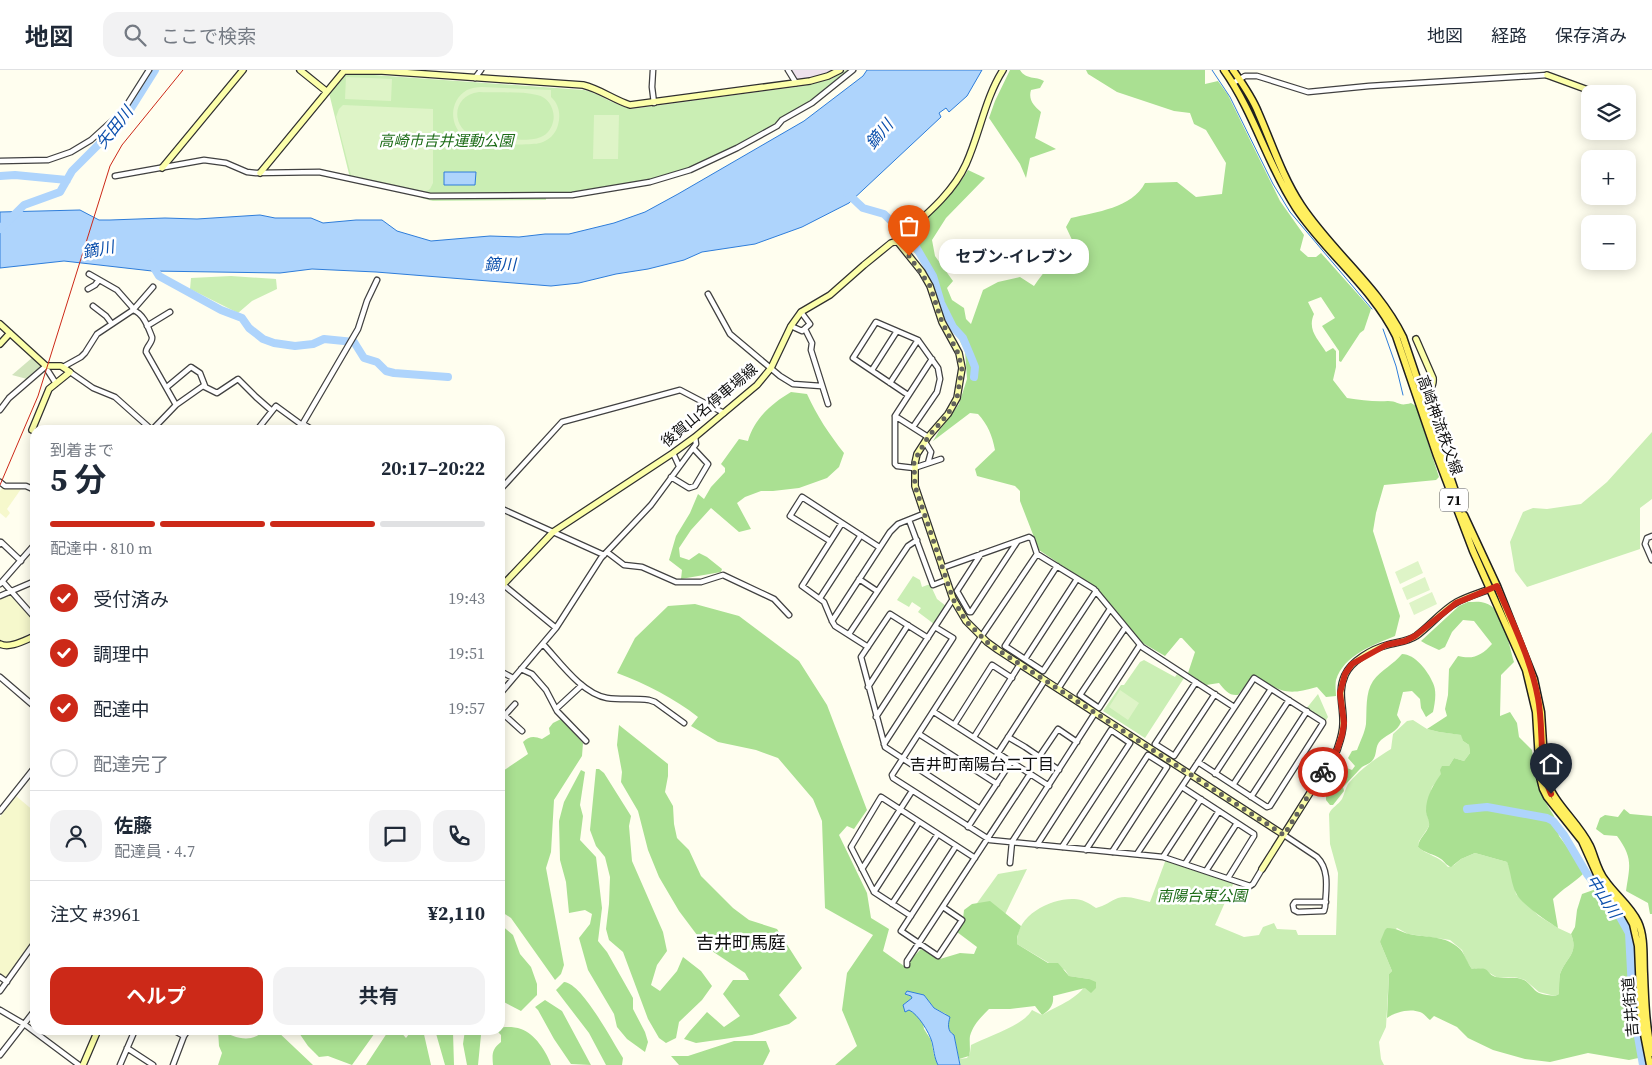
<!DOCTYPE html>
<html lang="ja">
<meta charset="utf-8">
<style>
body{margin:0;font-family:"Source Serif 4","Noto Sans JP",serif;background:#f2f2f3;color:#1f2937;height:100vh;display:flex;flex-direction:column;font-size:19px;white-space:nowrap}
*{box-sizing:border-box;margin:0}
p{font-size:16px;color:#747a83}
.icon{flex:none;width:28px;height:28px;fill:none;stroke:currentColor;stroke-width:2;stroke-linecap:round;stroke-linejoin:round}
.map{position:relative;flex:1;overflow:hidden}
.side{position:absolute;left:30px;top:355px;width:475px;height:610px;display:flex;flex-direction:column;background:#fff;border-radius:15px;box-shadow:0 2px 12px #0003}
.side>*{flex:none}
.controls{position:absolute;left:1581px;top:15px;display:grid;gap:10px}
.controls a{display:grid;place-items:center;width:55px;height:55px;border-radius:10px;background:#fff;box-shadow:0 2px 12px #0003;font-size:25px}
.pin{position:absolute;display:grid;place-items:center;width:42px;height:42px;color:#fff;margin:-51px -21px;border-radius:50% 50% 50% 0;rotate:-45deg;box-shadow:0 0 5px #0007}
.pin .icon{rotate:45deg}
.courier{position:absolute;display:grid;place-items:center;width:50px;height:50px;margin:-25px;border:4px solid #cc2918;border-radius:50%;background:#fff;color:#222;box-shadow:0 1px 6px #0007}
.bubble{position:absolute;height:35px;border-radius:15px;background:#fff;box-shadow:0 2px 12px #0003;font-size:16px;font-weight:700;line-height:35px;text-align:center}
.headline em{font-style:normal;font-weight:700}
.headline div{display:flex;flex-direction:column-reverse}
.headline{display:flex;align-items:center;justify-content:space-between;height:85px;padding:0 20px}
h1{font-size:32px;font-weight:700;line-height:38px}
.bar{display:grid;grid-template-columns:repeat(4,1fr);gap:8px 5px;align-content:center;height:60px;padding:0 20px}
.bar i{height:6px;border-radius:4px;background:#e0e1e3}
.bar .active{background:#cc2918}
.bar p{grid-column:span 4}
.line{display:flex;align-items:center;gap:12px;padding:0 20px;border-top:1px solid #e0e1e3}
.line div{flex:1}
.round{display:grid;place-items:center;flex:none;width:52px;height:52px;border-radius:15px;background:#f2f2f3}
ol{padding:0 20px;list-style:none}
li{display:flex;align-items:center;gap:15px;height:55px}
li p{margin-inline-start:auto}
li .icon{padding:5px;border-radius:50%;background:#cc2918;color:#fff;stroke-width:4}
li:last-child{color:#747a83}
li i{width:28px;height:28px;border:2px solid #e0e1e3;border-radius:50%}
.button{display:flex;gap:10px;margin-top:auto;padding:10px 20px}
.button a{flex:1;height:58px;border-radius:15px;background:#cc2918;color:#fff;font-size:20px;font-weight:700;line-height:58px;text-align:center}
.button a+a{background:#f2f2f3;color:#1f2937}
header{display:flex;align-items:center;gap:30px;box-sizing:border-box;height:70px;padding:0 25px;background:#fff;border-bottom:1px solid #e0e1e3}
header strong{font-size:24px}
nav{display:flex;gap:28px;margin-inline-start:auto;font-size:18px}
.search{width:350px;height:45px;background:#f2f2f3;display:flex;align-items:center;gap:12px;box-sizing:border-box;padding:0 18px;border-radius:15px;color:#747a83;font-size:19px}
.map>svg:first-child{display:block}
.industrial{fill:#eee1ed}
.farmland{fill:#f6f8cc}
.green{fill:#caeeb4}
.forest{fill:#aae092}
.cemetery{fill:#d2e4bd}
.pitch{fill:#def4c7;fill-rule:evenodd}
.water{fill:#aed4fc;stroke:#2e7dda}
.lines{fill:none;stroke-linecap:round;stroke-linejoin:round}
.stream{stroke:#2e7dda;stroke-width:1}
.river{stroke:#aed4fc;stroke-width:8}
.street-casing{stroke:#414141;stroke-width:7}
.secondary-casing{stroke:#303030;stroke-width:8}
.primary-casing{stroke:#1f1f1f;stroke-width:9}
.street{stroke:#fff;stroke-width:4.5}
.secondary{stroke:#fcffaa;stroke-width:5.5}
.primary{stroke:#ffef5f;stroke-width:6}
.rail{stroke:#cc2918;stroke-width:1}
.done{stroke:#62625d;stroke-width:5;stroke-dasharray:0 9}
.route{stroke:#cc2918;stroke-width:6}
.labels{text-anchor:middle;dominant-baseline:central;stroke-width:5;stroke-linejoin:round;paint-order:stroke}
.shield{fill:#fff;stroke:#565656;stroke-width:1}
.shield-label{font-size:14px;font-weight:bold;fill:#0e0e0e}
.park-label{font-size:15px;font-style:italic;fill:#1d6c18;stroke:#fff}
.street-label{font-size:15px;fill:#0e0e0e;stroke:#fff}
.water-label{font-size:16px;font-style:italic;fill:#0b4fac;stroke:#fff}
.neighbourhood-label{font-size:16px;fill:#0e0e0e;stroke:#fff}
.quarter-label{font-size:18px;fill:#0e0e0e;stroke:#fff}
</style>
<header>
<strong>地図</strong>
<div class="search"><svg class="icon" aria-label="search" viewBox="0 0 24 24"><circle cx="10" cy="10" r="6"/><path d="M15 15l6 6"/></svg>ここで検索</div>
<nav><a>地図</a><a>経路</a><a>保存済み</a></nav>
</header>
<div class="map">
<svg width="1652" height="995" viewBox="0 0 1652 995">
<rect width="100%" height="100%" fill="#fffeef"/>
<!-- industrial -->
<path class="industrial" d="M790,0H836L827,5L796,11Z"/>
<!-- farmland -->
<path class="farmland" d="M3,416L21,419L7,439L10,443L6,448L0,443V421Z
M10,523L35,552V561L10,573L0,570V529Z
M16,726L35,742V864L27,880L5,908L0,904V747Z"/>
<!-- green -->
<path class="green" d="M846,0H855L842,11C800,39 755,74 709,94C658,117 601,124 546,127V130L433,131L421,128V126L351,112L329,23L344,5L360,4L584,20C601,24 615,36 632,39L804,16L831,9Z
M231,206L276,209L277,219L252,231L238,243L190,219L191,208Z
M1652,362V429L1640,438V479L1527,517L1515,501L1510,472L1523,442L1533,438L1547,439L1581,434L1607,412Z
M913,506L920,510L922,517L930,514L937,529L946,536L934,554L918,542L921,538L912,532L909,537L897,530Z
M1144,590L1175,607L1177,604L1184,608L1145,668L1103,641L1121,615H1124L1140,592Z
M1318,624L1328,647L1325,652L1306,639Z
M1413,650L1427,659L1439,662L1462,665L1463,671L1469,675L1470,683L1464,691L1454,688L1449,696L1432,717L1426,742L1430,753L1428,758L1419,771L1418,777C1428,786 1438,785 1448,797L1454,795L1461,789L1475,783L1507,792L1511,801L1516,824L1539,846L1558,858L1571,864C1579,884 1566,887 1560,904C1559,910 1559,918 1559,924L1555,926L1539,922L1525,910L1515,907L1498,908L1481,898L1472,899L1467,892L1462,880L1450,870L1408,864L1397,858L1380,872L1392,901L1389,904L1386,957L1379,972L1381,989L1384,995H960L959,989L967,988L970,983L971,975C988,966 1023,956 1032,940L1042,945C1059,935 1081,928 1089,909L1069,906L1065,900L1049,893L1017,874C1015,846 1050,828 1074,829C1082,829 1089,833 1096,838C1105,836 1110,831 1118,828C1128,825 1140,830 1150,832L1166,789L1234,812L1215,855L1244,867L1259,865L1263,857L1274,853L1277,859L1296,860L1298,865H1336L1338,803L1330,774L1329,744C1332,737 1338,735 1342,729C1344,725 1345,719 1348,714C1359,700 1375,689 1391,679L1393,664L1407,651Z
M1027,799L996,863L975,836L998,804Z"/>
<!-- forest -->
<path class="forest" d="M1010,0H1020C1026,10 1036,6 1044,11L1040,18L1031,20C1028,30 1034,36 1041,42L1035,68L1056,79L1030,88L1026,108L1020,94L989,48L995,31Z
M1086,0H1205V14L1218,11L1228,25L1280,131L1304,165L1300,180L1308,187H1316L1321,183L1371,239L1364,260L1360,263L1341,292L1339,291V281L1322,256L1335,248L1321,227L1308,232L1314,244C1307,260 1318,269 1326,282L1333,278L1336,281V297L1333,310L1347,328C1361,330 1374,332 1388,331C1399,331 1398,337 1411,333L1416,336L1439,407L1436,410L1384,415L1376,443L1373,461L1400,546L1395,566C1373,575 1344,585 1336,610C1335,615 1336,622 1336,626L1326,627L1317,617C1286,626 1281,622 1254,605L1238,625C1229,626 1225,620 1219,613L1206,615L1188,603L1195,582L1182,568H1180L1165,586L1141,572L1097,519L1039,480L1020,431V421L1015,416L977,406L975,399L995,380C992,365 988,355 978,344L970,343L933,371L939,361L959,334L967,309L965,281L956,263L949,242L920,188L904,172C925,147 952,128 968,100L985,108L946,148L932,170L935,186L953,211L947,218L952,230L964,238L966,249L971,254L983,220L998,212L1020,207L1034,216C1044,202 1053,188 1071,186L1079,194L1083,191L1085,187L1073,172L1066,157L1071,148C1096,142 1132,138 1145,113L1177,112L1196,127L1222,124L1226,93L1206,60L1194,54L1190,43L1174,41L1117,22L1088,4Z
M791,322L807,324C817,346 829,364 844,383L839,397L827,408L799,418L773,421H761L745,427L737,433L751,459L739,462L711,438L691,460L679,478L680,487L689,490L699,483L707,487L722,499L721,502L681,509L682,500L669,490L676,466L690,443L698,424L704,429L711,417L725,402V398L721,394L739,369L748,371C754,349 772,333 791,322Z
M1468,532C1473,532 1480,531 1485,533C1503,537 1509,576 1514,592L1501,605L1500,646L1510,642L1517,653L1519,667L1532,680L1535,703L1546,733L1554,746L1559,766L1574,786L1583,804C1574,813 1562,819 1553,829L1558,858C1547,851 1521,834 1516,823C1511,813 1511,802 1507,792L1475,783L1461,789L1451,797C1446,795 1445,792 1441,789C1434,784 1424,783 1418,777C1419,768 1426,764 1429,756C1430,750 1426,746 1426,741C1426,727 1433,715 1441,704L1440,700L1442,696H1449L1454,688L1464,691L1470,683L1469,675L1463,671L1461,665L1439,662L1427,659L1447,646L1445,639L1448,625L1449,599L1458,586C1474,590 1482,585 1492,574L1474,551L1463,550L1452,562L1445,577L1439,580L1426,574L1421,571L1459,536Z
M695,534L739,546L799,591L827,635L867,740L854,759L847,756L839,765L867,823L871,848L889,859L883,881L904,896L921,879L940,889L960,883L974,884L977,877L957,862L963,849L964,840L972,834L990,831L1021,856L1017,867V874L1048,893H1058L1069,906L1089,909L1096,912V918L1091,923L1085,918L1053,926C1054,935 1050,940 1042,945L1035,936L1010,939H989C981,947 973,955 970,966C969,972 971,980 969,986L959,989L954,965C947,961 947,952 946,944L934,938L924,925L905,924L911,926L912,928L903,935L914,942L923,953L924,959L931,970L934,985L938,995H835L857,976L842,940L847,903L873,865L825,838L822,751L813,729L778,688L756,680L718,672L691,656L698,647C674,628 646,614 617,603L635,568L668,536Z
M1402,584C1415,584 1428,601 1433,613C1437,621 1435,633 1433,642L1426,647L1421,638L1420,629L1412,621L1403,622L1397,645L1401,652C1397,662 1388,664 1381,670C1374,676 1378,685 1372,691C1369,694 1365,695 1362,697C1357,702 1348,712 1343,717L1344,721L1333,735H1330L1326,730V726L1329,722L1332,706L1342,696L1352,700L1355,696L1348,688L1352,681L1357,680C1360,672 1365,662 1366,654C1367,640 1365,623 1373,611C1381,600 1394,594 1402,584Z
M561,649L583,673L582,686L554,730L551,782L546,798L564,895L561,904L555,910L511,848L500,841V703L528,684L523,672C529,666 534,666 542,669L550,664L549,658L553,653Z
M619,655L668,694V706L665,722L673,736L674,754L677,768L689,780L701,806L733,838L749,850L777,859L802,898L779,925L797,948L789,954L752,965L696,973L684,969L690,961L707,942L724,957L740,946L723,924L733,910H749L745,903L706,877L679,841L659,807L648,780L638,741L621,712L622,702L617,675Z
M596,699H599L604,703L631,746L629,756L632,791L663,862L667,881L657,895L651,915L660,921L677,901L683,887L701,901L712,916L702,930L679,952L676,968L666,973L659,968L648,949L623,882L609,870L606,859L609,834L610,807L605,787L596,776L590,760Z
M581,700L585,702L580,735L583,746L580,770L596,787L602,838L598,871L607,882L633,928V939L645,962L648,972L645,982L627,969L617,957L614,944L588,900L579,868L590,854L592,844L585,840L569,843L566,812L560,790L559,751L564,732Z
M1624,739L1630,744L1652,746V844H1650L1648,833L1626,821C1630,795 1633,788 1617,766L1604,765L1596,759L1600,748L1605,745L1618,747Z
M1599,818L1622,840L1635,871L1639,962L1643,987L1629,990L1588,983L1550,992L1525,989L1493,980L1468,968L1457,957L1434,946L1430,950C1427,948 1424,943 1420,942C1410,938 1395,942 1387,948L1389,904L1392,901L1380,872L1385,860L1387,858C1397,858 1401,862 1409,864C1428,868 1445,865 1460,879C1465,884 1467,893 1472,899C1492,896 1485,904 1496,907C1505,910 1514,905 1524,910C1530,913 1533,920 1539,923C1544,925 1550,925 1555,926L1559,924C1559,918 1559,910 1560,904C1566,887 1579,884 1571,864L1575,857L1577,840L1582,824Z
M500,854L513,865L520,884L531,897L537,914V925L521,941L500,930Z
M564,912C582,913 612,971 623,988L622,995H606L589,963L556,920Z
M545,930L562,941L591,995L571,994L554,969L538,940L535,937Z
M505,957C510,957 516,957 521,959C534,963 547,982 551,995H493C492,984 492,979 501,972V965L496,960H500V958Z
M218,960C236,967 249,975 265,960H276L313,995H218L222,983L219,976Z
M297,960H377L352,995L328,986L319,987L308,976Z
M389,960H399L406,968L412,960H423L431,995H366Z
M435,960H450L453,962L454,995H445Z
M465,960H480L481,965L478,995H467L463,974Z
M734,971H766L770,981L763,995H679L671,986H688Z"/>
<!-- cemetery -->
<path class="cemetery" d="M33,287L42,295L41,299L27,309L12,305Z"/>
<!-- pitch -->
<path class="pitch" d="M346,7L392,9L391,31L345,29Z
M482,17L551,20V27C559,34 561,45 558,55C556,64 548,71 540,73C529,76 476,74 467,69C449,58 448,31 467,20C471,18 477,17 482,17ZM479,22C496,23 521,21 537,25C549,27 556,41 553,52C551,60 546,66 538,68C529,72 489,68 476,67C450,60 451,25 479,22Z
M343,35L433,39V113L430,119L425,122L352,109L336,47L339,39Z
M594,45H619L618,89H593Z
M1418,491L1423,503L1400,514L1395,502Z
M1425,507L1430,520L1407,530L1402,518Z
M1432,522L1437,534L1414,545L1409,533Z
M1120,620L1139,633L1128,650L1109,637Z"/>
<!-- water -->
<path class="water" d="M867,0H982L967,26L949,42L946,38L939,43L941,47L849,133L802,157L755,174L702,182L684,190L648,199L616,204L579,213L551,216L376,202L312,199L280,203L152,201L64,191L0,198V142L80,140L99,150H110L165,148L197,149L260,145L275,148H311L323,153L356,150H382L397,161L431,171L490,166L519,167L545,164H569L614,153L645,142L678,124L804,51L863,6Z
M444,102H476L475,115H444Z
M907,921L924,925L934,938L950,947C948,954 947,961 954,965L960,995H938C934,987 934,980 932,972C929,962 918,944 909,940L905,942L903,935L912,928L911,926L905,924Z"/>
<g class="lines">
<!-- stream -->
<path class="stream" d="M1212,0L1230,27L1273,114L1290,142L1372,239
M1383,259L1396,296L1403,325"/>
<!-- river -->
<path class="river" d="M0,106L15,105L67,110
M847,123L863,138L884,144L901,161
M0,159L24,135L60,122L72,101L106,67L114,61L128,43L155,0
M907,167L916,177L933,206L941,233L953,257L963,268L971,287L975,297L974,307
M151,193L159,206L221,240L242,248L249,258L263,269L274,273L295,276L313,274L324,269L354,272L364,288L377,292L386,301L394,303L448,307
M1467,739L1487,737L1547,748L1553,751L1564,765L1587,804L1620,847L1629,863L1633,938L1643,995"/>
<!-- street casing -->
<g class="street-casing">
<path id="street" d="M653,0L652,17L654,33
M788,0L796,13
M475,8L481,0
M1233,13L1245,6H1257L1308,22L1369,16L1547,5
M0,91L48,90L71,82L91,70L123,41L149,0
M115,106L204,90L226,93L247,102L256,103L319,102L430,126L572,125L650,112L690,100L737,78L777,56L782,50L812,33L853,0
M89,204L117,220L132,237L133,240L153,217
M88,219L95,215L99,210
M708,224L730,264L780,306L793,314L821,316
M93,236L106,246L112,254
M147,256L170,242
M791,256L802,261L810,254L801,242
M805,259L812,273L811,280L828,334
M932,289L895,346V394L897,396L914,398L941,389
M63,297L81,287L85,283L97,264L133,240C144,244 148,257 152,267C153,273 146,276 146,282L176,335
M872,300L897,261
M48,301L55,312
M70,302L93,318L115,327L152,360
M890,313L918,270
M167,317L191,297L200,303L205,316
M908,325L853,288L876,252L918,270L938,298L940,309L937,322L913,357
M0,340L9,328L46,296
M895,346L928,367
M303,354L313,360
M152,360L176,335L203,316L217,323L238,309L256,327L272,341
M257,360L276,336L302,355
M299,360L358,259L367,231L377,210
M925,372L931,382L928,393
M673,383L679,396
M671,407L689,418L695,416L708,394L693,378
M0,412L5,416H26L35,420
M500,420L562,352L680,320L724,343
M500,438L604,485
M909,450L933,515L946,510
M842,453L802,516L824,532L832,551L835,556L868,577
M1652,466L1647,468L1645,474L1652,490
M830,471L790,446L802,427L879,477
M0,474L1,472L21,491
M607,482L624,495L642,497L676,512H701L723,505L774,529L789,545
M981,484L957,521L969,542H971L1017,472
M1057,496L1005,576L1043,601L1096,521
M942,498L1029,467L1032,469L1037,484
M859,509L877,521
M3,512L35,548
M500,512L556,558
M0,514L35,474
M0,526L35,511
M820,528L861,465
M832,551L890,462L898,454L923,444
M1125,558L1080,625L1099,638L1140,575
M849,564L908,476L917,470
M928,568L890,544L861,587L885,677L980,739
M543,574C559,591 582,624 607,628C620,630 635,628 649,630L655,632L684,653
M1025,589L1077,509
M521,599L532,604L546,620L557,641L586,671
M500,601L513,608
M0,607L35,637
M1196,612L1155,674L1174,686L1215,624
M868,617L908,555
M1058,619L1110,539
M500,624L556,558L601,488L651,435L696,374L695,367
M1234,637L1142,577L1094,519L1037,484L981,567L892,705L893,708L990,770L1163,787L1250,816L1253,814L1262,799
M556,639L582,615
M500,641L522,661
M934,642L1049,716
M505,645L515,634
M876,647L953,529
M954,655L992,595L1012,608
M919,664L997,714
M974,667L1020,594
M1008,667L1025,677L1059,700
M884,674L953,568L935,557
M998,683L1045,610
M1039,687L1058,659L1077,672
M1215,704L1271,619
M1233,715L1289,630
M1182,717L1254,764V766L1228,808
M1251,727L1307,641
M0,741L35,697
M968,757L1011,692
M1284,765L1317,787C1330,800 1326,820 1325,837L1324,841L1298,842L1294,840L1293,835L1295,832H1326
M1037,775L1111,660L1130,673L1062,777
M1086,780L1148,685L1167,697L1112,782
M1137,784L1254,608L1323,652V653L1270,736L1267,737L1198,692
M1163,787L1201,729
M1010,793L1012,772L1095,643
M1185,794L1219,741
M862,799L912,721
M1206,801L1237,753
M874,822L919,752
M892,834L938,764
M943,837L962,850L938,886L901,861L956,776
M911,846L874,822L851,777L881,727L975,788
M907,895V891L1030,704
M0,907L7,912
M0,921L35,872
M0,940L24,954L79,995
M173,960L184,966
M127,978L153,995
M0,985L35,940
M120,995L135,960
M173,995L184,966L188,960"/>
</g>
<!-- secondary casing -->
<g class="secondary-casing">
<path id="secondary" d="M300,0L326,21
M1547,5L1599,24
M162,98L243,0
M260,103L344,1H382L583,15C600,19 614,30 630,35L810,11L828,6L840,0
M897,171L922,202L930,216L942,252L959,283L962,298L957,328L948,344L928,367L917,384L915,393V416L953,529L966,551L987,572L998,580L1284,765
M0,254L46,296H61L70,302L49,319L32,360
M1416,269L1433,308C1434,319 1427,321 1419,325
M0,274L10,263
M500,518L553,462L673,383L695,367L757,315L771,298L791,256L801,242L830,225L864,195L891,173L897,171C922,148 952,125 966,94C980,63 985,28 1003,0
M0,574C10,579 25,570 35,566
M1262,799L1337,680C1340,671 1343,663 1343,654C1344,637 1337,622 1345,605C1351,591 1372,579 1387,575C1396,572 1407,572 1416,566C1430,556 1441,541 1457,532C1468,526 1480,523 1492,518
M83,995L98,960"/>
</g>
<!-- primary casing -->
<g class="primary-casing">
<path id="primary" d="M1224,0C1255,44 1267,94 1296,138C1326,183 1372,217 1396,266L1437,386L1473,481L1526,600L1536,642L1540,707L1543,719L1547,727L1582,771L1600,811L1625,840L1633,854L1638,876L1641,949L1650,995
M1233,0C1242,13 1252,27 1258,42C1272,74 1282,106 1301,135C1332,182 1378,216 1403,267L1457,427
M1464,445L1497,516L1534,609L1541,642L1545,706C1553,734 1577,750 1590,776C1595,787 1597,800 1605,810C1615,825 1630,835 1638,852C1645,867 1643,887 1644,904C1645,931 1646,957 1652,983"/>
</g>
<!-- street -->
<use href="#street" class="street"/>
<!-- secondary -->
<use href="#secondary" class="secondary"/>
<!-- primary -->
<use href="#primary" class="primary"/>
<!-- rail -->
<path class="rail" d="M0,415L38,326L110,96L122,75L183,0"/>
</g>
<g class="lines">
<!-- done -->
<path class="done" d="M909,186L930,216L942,252L958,283L962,298L957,328L948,344L928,367L918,384L914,393L915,416L953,529L966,551L987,572L998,580L1284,765L1323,702"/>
<!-- route -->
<path class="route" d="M1323,702L1337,680L1342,665L1344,653L1340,623L1345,604L1352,594L1386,575L1405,571L1415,566L1456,533L1497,516C1512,552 1531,589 1538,628C1544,659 1538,696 1551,724"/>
</g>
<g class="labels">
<!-- shield labels -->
<rect class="shield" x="1440" y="418.5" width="28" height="23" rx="4"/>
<g class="shield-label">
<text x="1454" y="430">71</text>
</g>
<!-- park labels -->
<g class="park-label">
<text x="446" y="70">高崎市吉井運動公園</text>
<text x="1202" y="825">南陽台東公園</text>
</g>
<!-- street labels -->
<g class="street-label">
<text transform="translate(709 335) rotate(-40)">後賀山名停車場線</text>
<text transform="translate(1440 355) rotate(70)">高崎神流秩父線</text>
<text transform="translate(1630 937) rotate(-95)">吉井街道</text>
</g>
<!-- water labels -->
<g class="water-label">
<text transform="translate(114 57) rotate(-52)">矢田川</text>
<text transform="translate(879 64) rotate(-50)">鏑川</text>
<text transform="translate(98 179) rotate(-11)">鏑川</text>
<text x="500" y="194">鏑川</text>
<text transform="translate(1604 826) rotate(57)">中山川</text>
</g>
<!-- neighbourhood labels -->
<g class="neighbourhood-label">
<text x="982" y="694">吉井町南陽台二丁目</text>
</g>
<!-- quarter labels -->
<g class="quarter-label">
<text x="741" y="872">吉井町馬庭</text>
</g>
</g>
</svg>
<div class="controls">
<a><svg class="icon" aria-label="layers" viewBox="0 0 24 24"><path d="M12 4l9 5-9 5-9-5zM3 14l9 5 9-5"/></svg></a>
<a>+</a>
<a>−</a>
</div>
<div class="pin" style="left:909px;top:186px;background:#ea580c"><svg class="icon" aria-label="bag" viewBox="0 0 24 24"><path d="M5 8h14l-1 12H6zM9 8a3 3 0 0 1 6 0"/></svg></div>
<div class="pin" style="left:1551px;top:724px;background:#1f2937"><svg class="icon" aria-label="home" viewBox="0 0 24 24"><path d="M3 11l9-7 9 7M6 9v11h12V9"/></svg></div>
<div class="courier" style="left:1323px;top:702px"><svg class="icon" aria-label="bike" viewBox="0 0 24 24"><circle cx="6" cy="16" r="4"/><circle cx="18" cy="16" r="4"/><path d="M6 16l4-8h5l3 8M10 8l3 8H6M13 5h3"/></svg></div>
<div class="bubble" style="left:939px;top:169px;width:150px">セブン-イレブン</div>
<section class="side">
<div class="headline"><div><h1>5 分</h1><p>到着まで</p></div><em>20:17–20:22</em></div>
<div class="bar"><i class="active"></i><i class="active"></i><i class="active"></i><i></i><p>配達中 · 810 m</p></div>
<ol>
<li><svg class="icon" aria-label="check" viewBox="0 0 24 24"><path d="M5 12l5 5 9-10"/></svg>受付済み<p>19:43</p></li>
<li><svg class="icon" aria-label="check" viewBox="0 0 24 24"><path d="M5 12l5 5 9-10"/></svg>調理中<p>19:51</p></li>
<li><svg class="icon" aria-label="check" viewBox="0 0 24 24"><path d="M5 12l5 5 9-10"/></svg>配達中<p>19:57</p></li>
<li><i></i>配達完了</li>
</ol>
<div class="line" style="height:90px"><a class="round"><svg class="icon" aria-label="person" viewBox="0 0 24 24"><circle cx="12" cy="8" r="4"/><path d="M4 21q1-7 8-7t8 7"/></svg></a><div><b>佐藤</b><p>配達員 · 4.7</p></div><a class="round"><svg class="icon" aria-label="chat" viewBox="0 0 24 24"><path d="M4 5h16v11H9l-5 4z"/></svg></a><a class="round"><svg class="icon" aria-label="phone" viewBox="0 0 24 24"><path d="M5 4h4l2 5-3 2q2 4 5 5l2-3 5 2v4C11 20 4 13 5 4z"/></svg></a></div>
<div class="line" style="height:65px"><div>注文 #3961</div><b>¥2,110</b></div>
<div class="button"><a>ヘルプ</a><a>共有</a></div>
</section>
</div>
